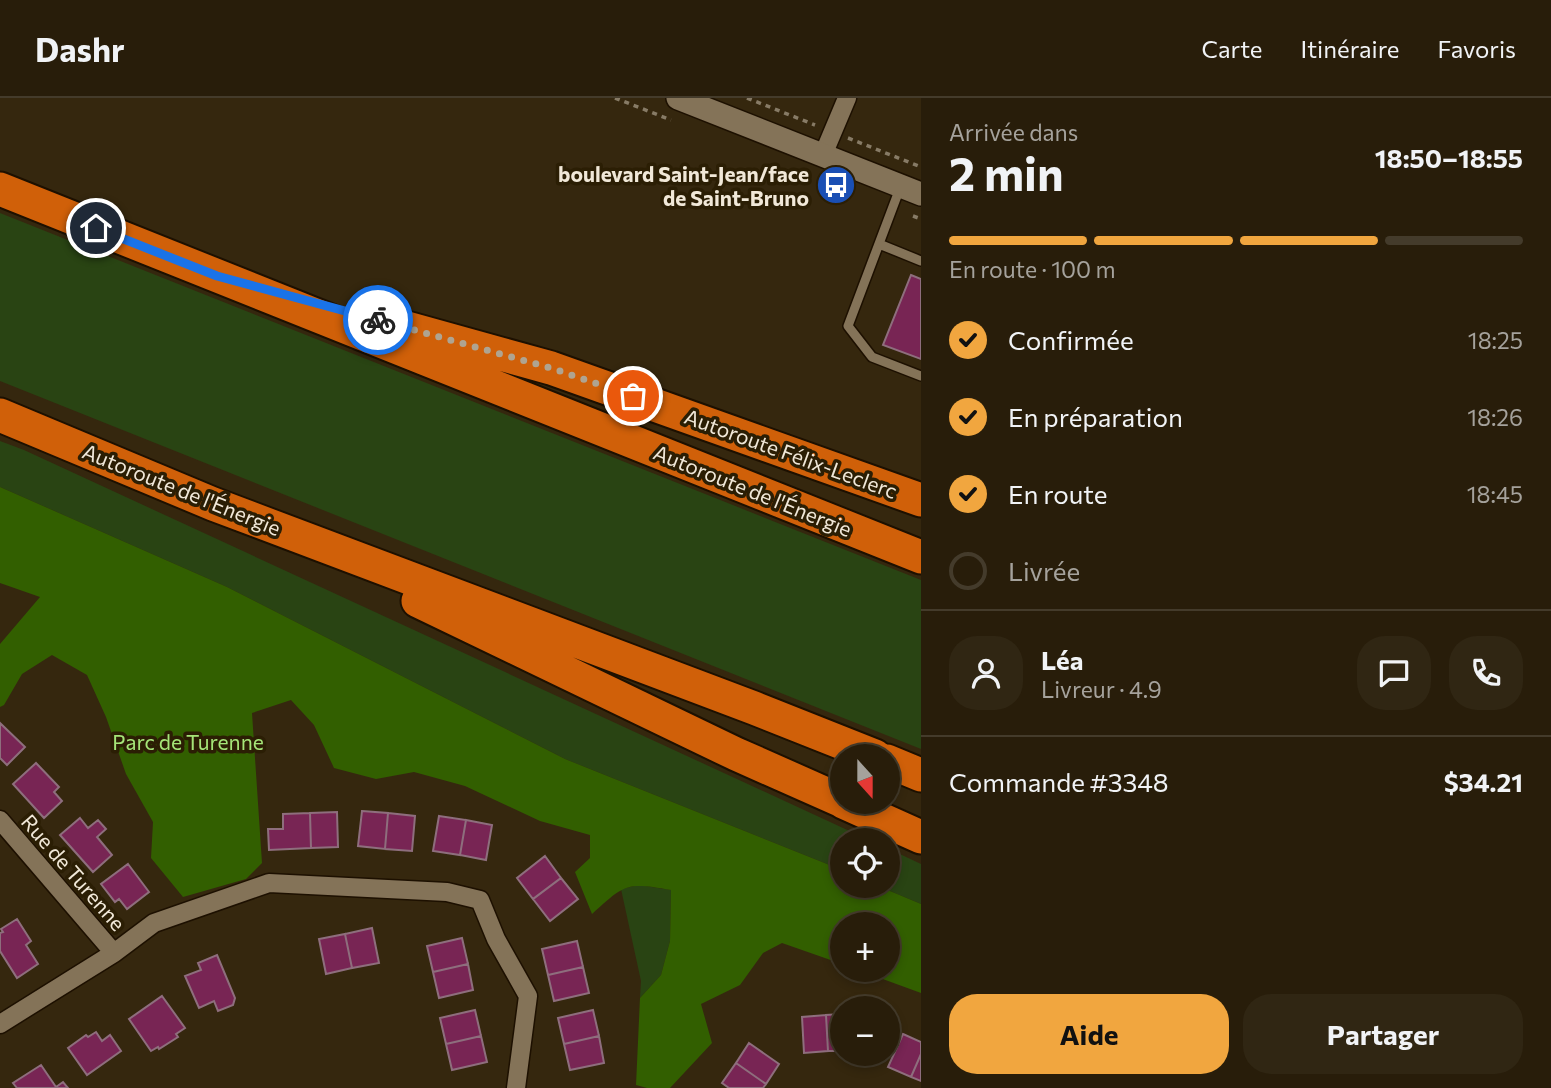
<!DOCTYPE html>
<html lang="fr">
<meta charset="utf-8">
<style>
body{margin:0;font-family:Commissioner,sans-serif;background:#302613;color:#f1f3f6;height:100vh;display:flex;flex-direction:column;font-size:26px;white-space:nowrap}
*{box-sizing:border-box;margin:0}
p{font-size:23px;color:#a5a29c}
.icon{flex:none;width:38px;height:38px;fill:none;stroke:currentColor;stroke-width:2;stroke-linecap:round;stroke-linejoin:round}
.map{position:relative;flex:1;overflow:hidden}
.details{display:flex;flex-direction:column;background:#281d0a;width:630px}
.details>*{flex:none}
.needle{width:46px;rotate:159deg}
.fabs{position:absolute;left:830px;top:646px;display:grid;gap:14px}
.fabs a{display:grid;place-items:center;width:70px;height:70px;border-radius:50%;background:#281d0a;box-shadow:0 4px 10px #0003,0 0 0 2px #443b2b;font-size:35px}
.pin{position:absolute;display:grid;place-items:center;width:60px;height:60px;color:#fff;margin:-30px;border:4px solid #fff;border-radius:50%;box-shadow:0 2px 7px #0007}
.courier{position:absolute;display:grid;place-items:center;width:70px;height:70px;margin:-35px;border:5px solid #1a73e8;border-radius:50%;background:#fff;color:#222;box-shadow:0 2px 9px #0007}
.headline em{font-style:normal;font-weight:700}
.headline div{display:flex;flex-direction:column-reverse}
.headline{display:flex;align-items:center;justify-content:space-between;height:119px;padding:0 28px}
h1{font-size:46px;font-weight:700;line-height:52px}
.bar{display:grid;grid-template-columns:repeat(4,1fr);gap:10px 7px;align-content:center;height:84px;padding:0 28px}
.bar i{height:9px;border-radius:5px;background:#443b2b}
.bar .on{background:#f1a63f}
.bar p{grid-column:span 4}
.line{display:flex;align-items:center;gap:18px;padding:0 28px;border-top:2px solid #443b2b}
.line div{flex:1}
.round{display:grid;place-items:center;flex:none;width:74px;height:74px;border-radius:28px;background:#302613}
ol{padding:0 28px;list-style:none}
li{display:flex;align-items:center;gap:21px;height:77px}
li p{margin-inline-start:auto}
li .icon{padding:7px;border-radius:50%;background:#f1a63f;color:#111;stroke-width:4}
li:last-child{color:#a5a29c}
li i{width:38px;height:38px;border:4px solid #443b2b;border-radius:50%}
.action{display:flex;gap:14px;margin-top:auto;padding:14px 28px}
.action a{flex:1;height:80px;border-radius:28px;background:#f1a63f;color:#111;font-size:28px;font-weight:700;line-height:80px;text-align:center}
.action a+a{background:#302613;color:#f1f3f6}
header{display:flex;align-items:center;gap:42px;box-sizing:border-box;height:98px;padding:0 35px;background:#281d0a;border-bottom:2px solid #443b2b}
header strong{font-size:33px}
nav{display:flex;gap:38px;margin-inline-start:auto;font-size:24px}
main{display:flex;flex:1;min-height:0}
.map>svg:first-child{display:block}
.green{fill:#294413}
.forest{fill:#325f00}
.building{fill:#782554;stroke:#8e6e7d;stroke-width:2}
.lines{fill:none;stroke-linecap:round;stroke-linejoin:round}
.service-casing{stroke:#1d1000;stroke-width:12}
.minor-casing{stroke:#1d1000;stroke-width:21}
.tertiary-casing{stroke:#1d1000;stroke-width:26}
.motorway-casing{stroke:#1d1000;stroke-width:37}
.path{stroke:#877b66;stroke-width:3.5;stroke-dasharray:5 5;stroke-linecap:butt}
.service{stroke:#847358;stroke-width:9}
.minor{stroke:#847358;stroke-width:18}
.tertiary{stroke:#847358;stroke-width:23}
.motorway{stroke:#d06009;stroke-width:33}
.done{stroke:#afa491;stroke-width:7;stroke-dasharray:0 12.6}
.route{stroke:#1a73e8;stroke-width:9}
.labels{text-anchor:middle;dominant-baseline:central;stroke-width:7;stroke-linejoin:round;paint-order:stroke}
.poi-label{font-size:21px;font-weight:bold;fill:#f1e8d8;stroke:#2b1e04;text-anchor:end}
.street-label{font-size:21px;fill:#f1e8d8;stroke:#2b1e04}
.park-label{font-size:21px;fill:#a5e578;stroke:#2b1e04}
</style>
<header>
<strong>Dashr</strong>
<nav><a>Carte</a><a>Itinéraire</a><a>Favoris</a></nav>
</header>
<main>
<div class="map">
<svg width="921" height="990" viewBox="0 0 921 990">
<rect width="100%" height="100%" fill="#35270e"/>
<!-- green -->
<path class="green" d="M0,115L921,482V651L0,283Z
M0,343L24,352L869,742H842V772L565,661L227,489L0,389Z
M887,750L921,766V806L878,788H887Z
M639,787L671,792L670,843L661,877L640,900L641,883L621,791Z"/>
<!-- forest -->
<path class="forest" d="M0,389L227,489L565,661L842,772V788H878L921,806V895L858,872H887V826H842V866L782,845L763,855L740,887L701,906L712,945L670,990H647L636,987L640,900L661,877L670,843L671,792C626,784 625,786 592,816L575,774L590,760V737L540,723L465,688L414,674L376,681L334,670L314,627L291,602L252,615L262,765L246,781L183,799L151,760L153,724L126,676L106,619L87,577L52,557L22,576L4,607L0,609V546L40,499L0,485Z"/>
<!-- building -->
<path class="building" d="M911,177L921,181V261L883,247Z
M0,625L25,649L7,667L0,660Z
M36,665L59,689L54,694L62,703L44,720L13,686Z
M362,713L388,715L385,751L358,748Z
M337,714L338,749L311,750L310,715Z
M310,715L311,750L269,752L268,731H283V716Z
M388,715L415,718L412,753L385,751Z
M439,718L466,722L460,757L433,753Z
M80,720L88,730L98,722L106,731L97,739L112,757L93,774L60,737Z
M466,722L492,727L486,762L460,757Z
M545,758L561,780L533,801L517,780Z
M128,766L149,794L127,811L119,801L115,804L101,786Z
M561,780L578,801L550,823L533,801Z
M17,821L31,843L26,847L38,866L17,880L0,853V835L3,834L1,831Z
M372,830L379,865L352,870L345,836Z
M345,836L352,870L326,876L319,841Z
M462,840L468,866L433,874L427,848Z
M577,843L583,869L548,877L542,851Z
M217,857L235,900L233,907L218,913L214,903L199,910L185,878L201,872L198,865Z
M468,866L473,892L439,900L433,874Z
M583,869L589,895L554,903L548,877Z
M162,898L185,930L176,936L178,939L159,951L158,949L151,953L129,921Z
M475,912L481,938L446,946L440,920Z
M593,912L599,938L564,946L558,920Z
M842,916V953H828L826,917Z
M826,917L828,953L804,955L802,919Z
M96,934L102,943L110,937L121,953L87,977L68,950L86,937L88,939Z
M903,936L921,944V956L911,979L888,969Z
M481,938L487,964L452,972L446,946Z
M599,938L604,965L570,972L564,946Z
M749,945L779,966L766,986L736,965Z
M921,956V983L911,979Z
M736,965L766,986L763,990H729L722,985Z
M41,967L56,989L63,984L68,990H17L13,985Z"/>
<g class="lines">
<!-- service casing -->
<g class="service-casing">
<path id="service" d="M900,90L848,228L872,259L921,278
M879,146L921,163"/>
</g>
<!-- minor casing -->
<g class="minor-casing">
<path id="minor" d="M823,57L847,0
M0,722L114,855
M0,926L114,855L154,825L269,785L447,794L480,802L496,841L528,898L516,990"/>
</g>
<!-- tertiary casing -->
<g class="tertiary-casing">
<path id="tertiary" d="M678,0L921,96"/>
</g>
<!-- motorway casing -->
<g class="motorway-casing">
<path id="motorway" d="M0,91L921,459
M378,222L551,270L921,402
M0,317L213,406L754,610L875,658
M418,503L736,656L842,703
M887,663L921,677
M843,704L921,739"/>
</g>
<!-- path -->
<path class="path" d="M615,0L671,22
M747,0L815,27
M848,40L921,69
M913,118L921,121"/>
<!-- service -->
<use href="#service" class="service"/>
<!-- minor -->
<use href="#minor" class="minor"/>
<!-- tertiary -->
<use href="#tertiary" class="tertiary"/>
<!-- motorway -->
<use href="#motorway" class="motorway"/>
</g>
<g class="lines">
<!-- done -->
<path class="done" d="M378,222L551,270L633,298"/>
<!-- route -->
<path class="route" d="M96,130L217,178L378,222"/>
</g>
<!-- icons -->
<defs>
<g id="bus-disc" transform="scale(2.0125)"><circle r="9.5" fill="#1a4fb4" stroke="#2b1e04"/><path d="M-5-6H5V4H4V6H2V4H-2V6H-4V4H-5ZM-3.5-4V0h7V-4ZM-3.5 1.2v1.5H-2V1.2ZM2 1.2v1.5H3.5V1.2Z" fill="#fff"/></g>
</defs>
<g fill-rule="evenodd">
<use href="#bus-disc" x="836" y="87"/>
</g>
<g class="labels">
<!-- poi labels -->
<g class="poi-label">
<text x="809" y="75">boulevard Saint-Jean/face<tspan x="809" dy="24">de Saint-Bruno</tspan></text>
</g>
<!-- street labels -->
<g class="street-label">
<text transform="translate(791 355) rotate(20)">Autoroute Félix-Leclerc</text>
<text transform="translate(182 391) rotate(22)">Autoroute de l'Énergie</text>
<text transform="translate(753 392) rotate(22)">Autoroute de l'Énergie</text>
<text transform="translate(74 774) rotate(49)">Rue de Turenne</text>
</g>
<!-- park labels -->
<g class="park-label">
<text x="188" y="643">Parc de Turenne</text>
</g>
</g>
</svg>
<div class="fabs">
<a><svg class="needle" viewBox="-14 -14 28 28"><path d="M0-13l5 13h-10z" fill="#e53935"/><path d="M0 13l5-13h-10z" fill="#a5a29c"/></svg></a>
<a><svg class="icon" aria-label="locate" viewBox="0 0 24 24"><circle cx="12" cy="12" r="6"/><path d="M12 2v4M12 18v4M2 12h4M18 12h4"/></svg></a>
<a>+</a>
<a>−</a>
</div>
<div class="pin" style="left:633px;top:298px;background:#ea580c"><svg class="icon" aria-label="bag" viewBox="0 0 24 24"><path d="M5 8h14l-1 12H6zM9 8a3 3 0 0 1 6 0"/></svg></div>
<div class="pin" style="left:96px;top:130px;background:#1f2937"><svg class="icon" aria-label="home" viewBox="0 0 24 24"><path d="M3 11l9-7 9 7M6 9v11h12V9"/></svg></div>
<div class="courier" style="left:378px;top:222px"><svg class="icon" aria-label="bike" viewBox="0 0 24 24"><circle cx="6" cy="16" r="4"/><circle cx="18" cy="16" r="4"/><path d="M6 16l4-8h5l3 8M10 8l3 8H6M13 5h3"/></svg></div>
</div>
<section class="details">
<div class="headline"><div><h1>2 min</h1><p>Arrivée dans</p></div><em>18:50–18:55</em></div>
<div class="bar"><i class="on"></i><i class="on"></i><i class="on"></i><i></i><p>En route · 100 m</p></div>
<ol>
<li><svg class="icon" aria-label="check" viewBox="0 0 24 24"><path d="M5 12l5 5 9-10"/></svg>Confirmée<p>18:25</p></li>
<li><svg class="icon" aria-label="check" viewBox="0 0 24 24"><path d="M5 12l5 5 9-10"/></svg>En préparation<p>18:26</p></li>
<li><svg class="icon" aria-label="check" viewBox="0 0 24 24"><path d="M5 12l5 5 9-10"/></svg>En route<p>18:45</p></li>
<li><i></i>Livrée</li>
</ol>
<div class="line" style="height:126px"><a class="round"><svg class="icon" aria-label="person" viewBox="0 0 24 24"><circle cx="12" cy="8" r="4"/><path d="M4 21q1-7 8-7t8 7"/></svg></a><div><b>Léa</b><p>Livreur · 4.9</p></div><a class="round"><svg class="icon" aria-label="chat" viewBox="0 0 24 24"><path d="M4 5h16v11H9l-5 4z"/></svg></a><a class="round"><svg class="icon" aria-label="phone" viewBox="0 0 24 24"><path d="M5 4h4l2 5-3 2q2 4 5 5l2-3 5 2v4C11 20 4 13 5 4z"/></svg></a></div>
<div class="line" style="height:91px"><div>Commande #3348</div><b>$34.21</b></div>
<div class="action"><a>Aide</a><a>Partager</a></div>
</section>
</main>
